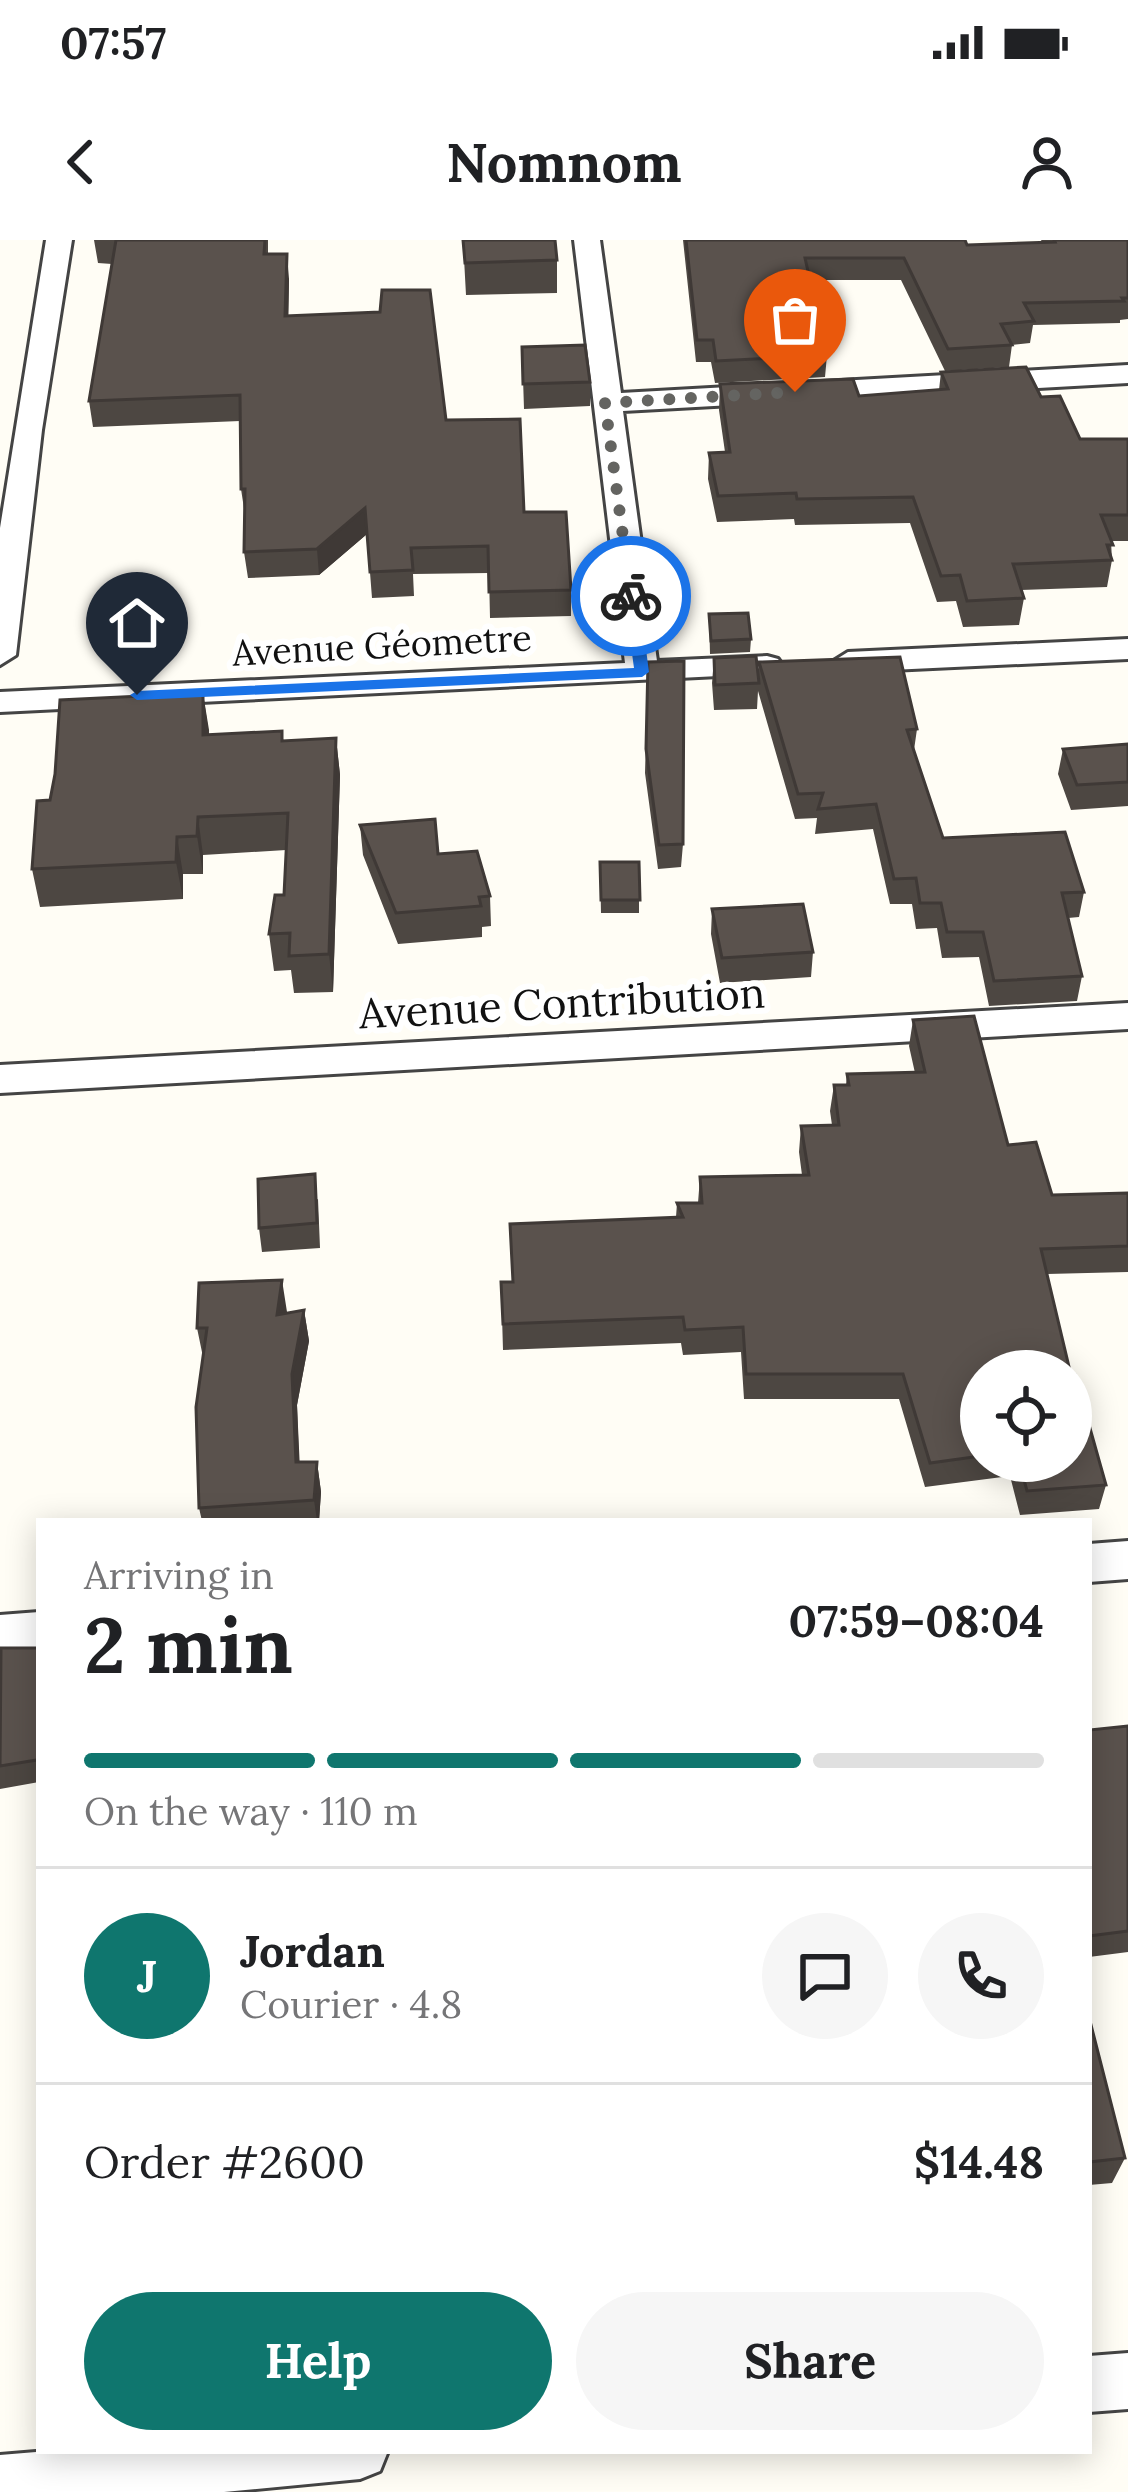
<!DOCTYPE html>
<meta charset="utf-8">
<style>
body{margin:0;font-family:Lora,serif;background:#f6f6f6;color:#202124;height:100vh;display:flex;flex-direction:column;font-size:45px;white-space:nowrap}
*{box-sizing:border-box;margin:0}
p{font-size:39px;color:#757577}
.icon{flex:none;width:66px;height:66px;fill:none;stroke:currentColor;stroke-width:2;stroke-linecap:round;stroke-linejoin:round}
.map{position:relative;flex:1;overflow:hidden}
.drawer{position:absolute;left:36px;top:1278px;width:1056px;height:936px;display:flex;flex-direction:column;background:#fff;border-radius:0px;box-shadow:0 6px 30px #0003}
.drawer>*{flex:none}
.buttons{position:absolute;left:960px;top:1110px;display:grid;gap:24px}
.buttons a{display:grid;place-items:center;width:132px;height:132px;border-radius:50%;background:#fff;box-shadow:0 6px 30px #0003;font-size:60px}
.pin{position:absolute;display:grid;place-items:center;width:102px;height:102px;color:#fff;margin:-123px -51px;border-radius:50% 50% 50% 0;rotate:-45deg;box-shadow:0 0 12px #0007}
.pin .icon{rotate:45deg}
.courier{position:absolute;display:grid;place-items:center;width:120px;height:120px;margin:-60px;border:9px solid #1a73e8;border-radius:50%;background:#fff;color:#222;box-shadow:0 3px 15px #0007}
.head em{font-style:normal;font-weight:700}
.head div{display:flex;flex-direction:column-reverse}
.head{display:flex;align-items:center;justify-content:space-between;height:204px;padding:0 48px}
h1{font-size:78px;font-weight:700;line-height:90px}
.bar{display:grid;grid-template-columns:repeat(4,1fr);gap:18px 12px;align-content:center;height:144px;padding:0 48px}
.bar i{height:15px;border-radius:9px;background:#e0e0e0}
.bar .current{background:#0f766e}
.bar p{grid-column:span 4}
.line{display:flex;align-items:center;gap:30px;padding:0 48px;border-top:3px solid #e0e0e0}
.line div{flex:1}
.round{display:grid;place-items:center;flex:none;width:126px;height:126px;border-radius:63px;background:#f6f6f6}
.button{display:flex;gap:24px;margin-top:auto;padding:24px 48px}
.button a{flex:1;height:138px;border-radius:72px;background:#0f766e;color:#fff;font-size:48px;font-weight:700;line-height:138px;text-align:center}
.button a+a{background:#f6f6f6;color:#202124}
.status{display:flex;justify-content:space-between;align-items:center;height:84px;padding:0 60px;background:#fff;direction:ltr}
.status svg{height:33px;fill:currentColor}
header{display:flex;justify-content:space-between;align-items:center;height:156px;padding:0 48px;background:#fff;font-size:54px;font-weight:700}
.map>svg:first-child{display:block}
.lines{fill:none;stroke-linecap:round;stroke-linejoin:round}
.minor-casing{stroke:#444;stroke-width:6}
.minor{fill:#fff;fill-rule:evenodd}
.wall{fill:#4d4742}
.shaded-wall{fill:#3f3936}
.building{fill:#5a524d;stroke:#3f3936;stroke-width:3}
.route{fill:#1a73e8}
.done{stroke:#646461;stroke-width:12;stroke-dasharray:0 21.6}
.labels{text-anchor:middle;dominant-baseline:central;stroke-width:12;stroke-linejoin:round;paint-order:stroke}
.far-street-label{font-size:36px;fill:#111;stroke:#fff}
.street-label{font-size:42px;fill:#111;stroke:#fff}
</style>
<div class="status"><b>07:57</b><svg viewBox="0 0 49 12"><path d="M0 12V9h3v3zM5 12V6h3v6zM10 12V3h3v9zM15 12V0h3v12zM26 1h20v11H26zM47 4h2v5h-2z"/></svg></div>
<header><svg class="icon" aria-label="back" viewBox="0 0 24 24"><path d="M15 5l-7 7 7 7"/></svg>Nomnom<svg class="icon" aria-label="person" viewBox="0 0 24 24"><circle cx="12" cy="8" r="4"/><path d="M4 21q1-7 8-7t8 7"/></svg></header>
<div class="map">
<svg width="1128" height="2252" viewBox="0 0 1128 2252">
<rect width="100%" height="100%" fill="#fffdf5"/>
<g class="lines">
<!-- minor casing -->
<g class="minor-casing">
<path id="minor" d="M46,0H72L42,190L16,415L0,425V288Z
M574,0H600L621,153L1128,125V143L623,171L657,421L767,416L778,419L783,426L778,433L0,472V452L625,423Z
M1128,399V419L848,432L832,422L848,412Z
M1128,763V789L0,853V825Z
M1128,1301V1339L1089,1342V1304Z
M39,1372V1412L0,1415V1375Z
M1128,2113V2169L1089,2172V2116Z
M48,2211H388L380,2231L360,2239L224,2252H0V2215Z"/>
</g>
<!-- minor -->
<use href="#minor" class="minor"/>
</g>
<!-- wall -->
<path class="wall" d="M94,0H268V14L289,39L288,76L446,180L524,272L571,350V376L490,378L489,333L413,334L414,356L372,358L367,294L319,335L248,338L244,312L245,275L241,249L240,181L93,187L89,161L112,24L98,23Z
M463,0L557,20V53L466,55Z
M683,0H965L967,5L1042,2L1041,0H1128V79L1120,80V83L1033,85L1030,103L1012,105L1009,127L945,131L901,40H810L827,115L825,137L715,143L711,122H696Z
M522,107L590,142V166L524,169Z
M941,132L1041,157L1080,199H1128V301H1111L1112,320L1107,347L1021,350L1024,358L1019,385L963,387L956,361L937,362L910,283L795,285L794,279L717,282L708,239L709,213L725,212L719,170L720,144L859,156L939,150Z
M709,374L751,399L750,412L710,414Z
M714,418L758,437L759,422L917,489L914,510L943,598L1084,652L1079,677L1068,678L1082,736L1077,761L989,766L979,717L942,718L937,688L916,689L912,664H890L873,589L815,594L817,578L795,579L758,451L757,469L714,470L712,443Z
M648,422L683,604L681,627L658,629L645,533Z
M203,453L209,495L283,501L336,498L340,535L333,752L294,753L291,730L274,731L269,694L284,655L286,610L203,615V634H183V659L40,667L32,629L50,560Z
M1128,504V566L1071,570L1058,534L1063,509Z
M360,585L438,614L490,656L491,686L482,687V697L398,704L363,615Z
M600,622H639V673H601Z
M712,669L813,712L811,737L720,743L711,694Z
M913,780L1008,905L1052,955L1128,953V1032L1047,1034L981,1131V1221H1071L1106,1245L1099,1269L1020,1275L1010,1236L925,1247L899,1159H744L741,1112L683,1115L681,1103L503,1110L501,1042H513L676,977L677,963H698L700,937L802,935L799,912L801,886L832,885L830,871L834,845H846L847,834L915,833L909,806Z
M318,959L320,1008L262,1012L259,988Z
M304,1070L309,1101L297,1165L299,1222H317L321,1252L319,1281H202L199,1268L203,1117L197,1088Z
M39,1408V1542L0,1549V1416Z
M1128,1486V1712L1089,1717V1490Z
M1089,1777L1125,1918L1112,1943L1089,1945Z"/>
<!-- shaded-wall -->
<path class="shaded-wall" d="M287,14L289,39L288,102L285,76Z
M365,268L367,294L319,335L317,309Z
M203,453L209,490L208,533L203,495Z
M336,498L340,535L333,752L329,714Z
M198,577L203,615V634L197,596Z
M177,597L183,634V659L176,622Z
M282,1040L287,1072L282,1106L277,1075Z
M304,1070L309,1101L297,1165L301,1252L296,1222L292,1134Z
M317,1222L321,1252L319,1281H317L314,1260Z"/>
<!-- building -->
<path class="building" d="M116,0H265L264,14H287L285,76L380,72L382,50H430L446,180L520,179L524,272H566L571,350L489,352L488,306L411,308L413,330L370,332L365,268L317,309L244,312L245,249H241L240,155L89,161Z
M463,0H555L557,20L465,23Z
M686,0H965L967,5L1055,2L1054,0H1128V58H1122L1124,61L1024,63L1034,81L1001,84L1012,105L948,109L904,18H805L827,115L716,121L713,100H697Z
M585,105L590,142L523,144L522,107Z
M1026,127L1041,157L1060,156L1080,199H1128V275H1101L1113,305H1107L1112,320L1013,324L1024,358L967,361L960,335L941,336L913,257L797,259L796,253L718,256L709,213L730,212L720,144L853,139L859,156L948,149L941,132Z
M748,373L751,399L711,401L709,374Z
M756,416L759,443L715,445L714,418Z
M900,417L917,489L907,490L943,598L1065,592L1084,652L1062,653L1082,736L994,741L983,692H947L941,663H920L916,638L894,639L876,564L818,569L823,553L798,554L759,422Z
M684,421L683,604L659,605L646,509L648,422Z
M203,453V495L282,491V501L336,498L329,714L289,716L290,693L269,694L275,655H284L288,573L198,577L197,596L177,597L176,622L32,629L37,561L50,560L55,534L60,460Z
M1128,504V542L1077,545L1063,509Z
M435,579L438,614L477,611L490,656L479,657L481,666L396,673L360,585Z
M600,622H639L640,660H601Z
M803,664L813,712L722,718L712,669Z
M974,776L1008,905L1036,902L1052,955L1128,953V1006L1041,1009L1070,1131H981V1216L930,1223L903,1134H746L743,1087L685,1090L683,1077L503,1084L501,1042H513L510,984L683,977L677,963H702L700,937L809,935L801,886L839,885L834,845H849L847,834L925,832L913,780Z
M315,934L317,983L259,988L258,939Z
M282,1040L277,1075L304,1070L292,1134L296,1222H317L314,1260L199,1268L196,1167L207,1088H197L199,1043Z
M1071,1135H1075L1106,1245L1027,1251L1019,1221H1071Z
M1,1408H39V1523L37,1520L0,1526Z
M1128,1486V1691L1089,1696V1490Z
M1089,1777L1125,1918L1089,1922Z"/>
<!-- route -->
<path class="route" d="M631,352L639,356L649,432L642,437L137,460L130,455L137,451L634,428L624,356Z"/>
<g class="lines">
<!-- done -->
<path class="done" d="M631,356L605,163L795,152"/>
</g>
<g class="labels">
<!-- far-street labels -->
<g class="far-street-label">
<text transform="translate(382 405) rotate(-3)">Avenue Géometre</text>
</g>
<!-- street labels -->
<g class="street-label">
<text transform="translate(562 763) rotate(-3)">Avenue Contribution</text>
</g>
</g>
</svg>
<div class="buttons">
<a><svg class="icon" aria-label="locate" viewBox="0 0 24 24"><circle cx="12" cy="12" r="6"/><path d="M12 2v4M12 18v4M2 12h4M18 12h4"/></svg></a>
</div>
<div class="pin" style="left:795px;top:152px;background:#ea580c"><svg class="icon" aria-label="bag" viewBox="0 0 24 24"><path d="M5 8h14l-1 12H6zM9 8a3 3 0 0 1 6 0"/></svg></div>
<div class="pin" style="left:137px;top:455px;background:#1f2937"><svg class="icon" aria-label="home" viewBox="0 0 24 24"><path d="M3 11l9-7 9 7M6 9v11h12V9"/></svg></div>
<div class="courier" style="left:631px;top:356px"><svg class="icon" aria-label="bike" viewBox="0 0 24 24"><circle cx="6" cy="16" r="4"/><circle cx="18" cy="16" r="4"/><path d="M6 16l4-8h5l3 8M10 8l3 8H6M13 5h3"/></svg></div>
<section class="drawer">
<div class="head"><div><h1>2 min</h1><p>Arriving in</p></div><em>07:59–08:04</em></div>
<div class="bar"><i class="current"></i><i class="current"></i><i class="current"></i><i></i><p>On the way · 110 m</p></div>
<div class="line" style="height:216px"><b class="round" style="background:#0f766e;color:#fff">J</b><div><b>Jordan</b><p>Courier · 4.8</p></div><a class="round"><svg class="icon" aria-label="chat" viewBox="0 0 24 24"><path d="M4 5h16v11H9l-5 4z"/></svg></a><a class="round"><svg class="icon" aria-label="phone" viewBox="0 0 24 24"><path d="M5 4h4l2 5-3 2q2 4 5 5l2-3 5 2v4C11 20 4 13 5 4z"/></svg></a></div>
<div class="line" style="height:156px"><div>Order #2600</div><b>$14.48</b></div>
<div class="button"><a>Help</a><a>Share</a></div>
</section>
</div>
